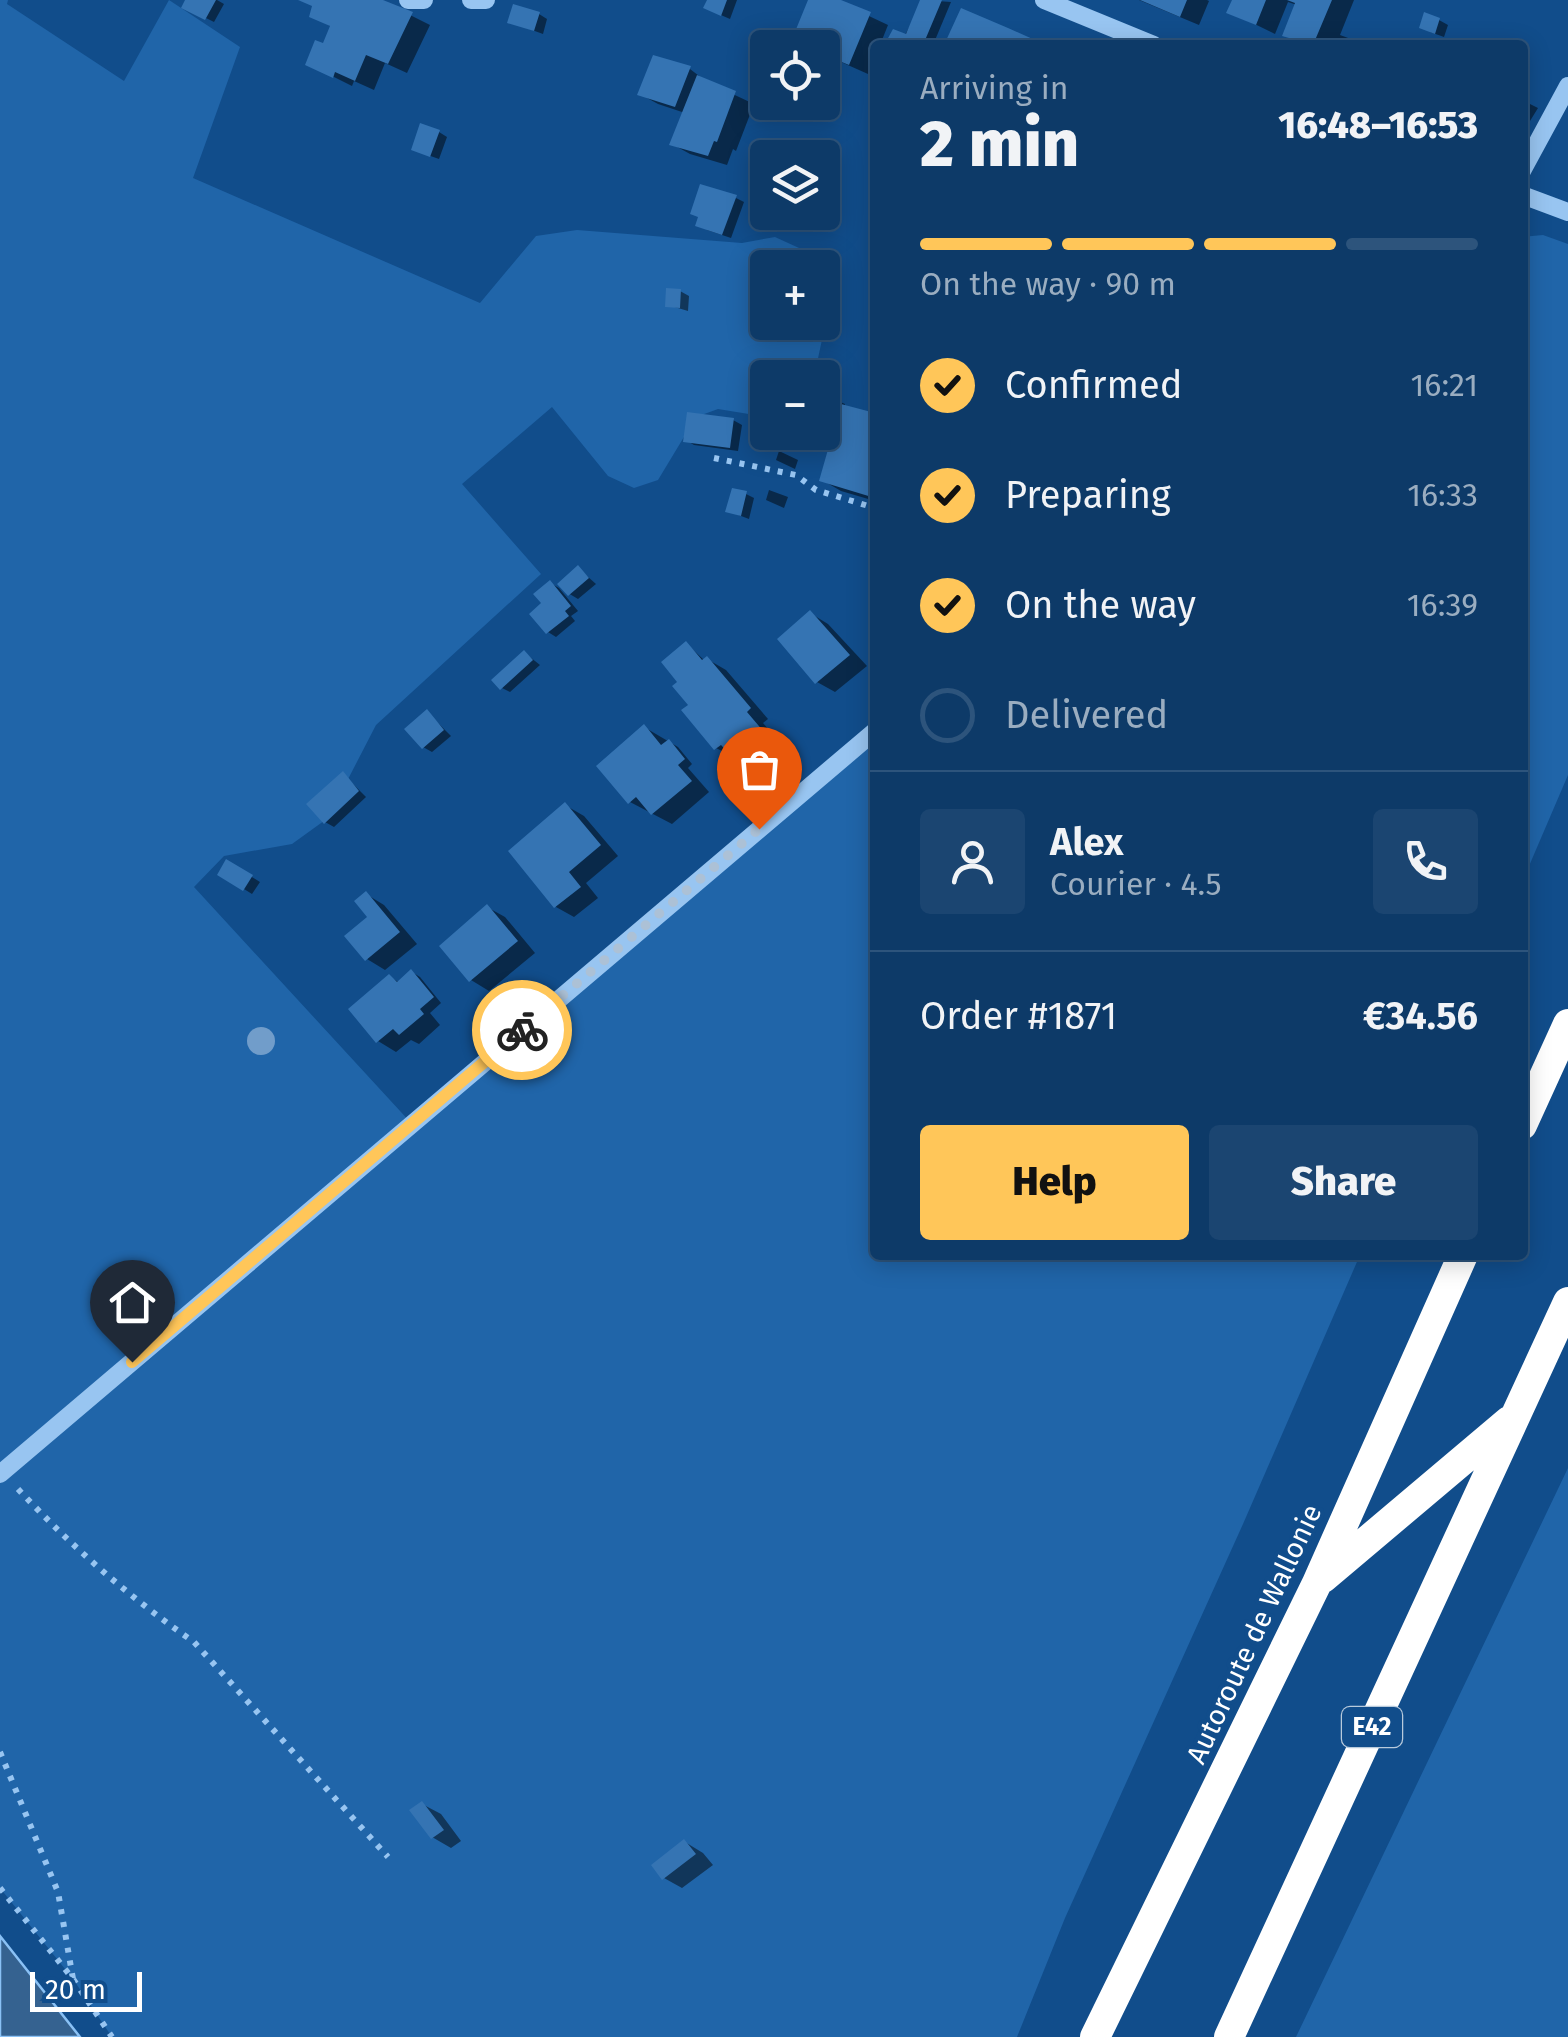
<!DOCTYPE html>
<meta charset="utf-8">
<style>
body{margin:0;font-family:"Fira Sans",sans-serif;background:#1b4571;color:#f1f3f6;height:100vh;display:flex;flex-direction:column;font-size:38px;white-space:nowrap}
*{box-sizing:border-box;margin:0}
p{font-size:32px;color:#9aadc0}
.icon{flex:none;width:55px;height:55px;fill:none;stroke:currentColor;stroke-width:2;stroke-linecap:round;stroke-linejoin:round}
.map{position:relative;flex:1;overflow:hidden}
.side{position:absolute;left:870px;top:40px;width:658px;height:1220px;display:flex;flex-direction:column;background:#0d3a68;border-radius:10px;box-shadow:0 5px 25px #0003,0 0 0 2px #2d547c}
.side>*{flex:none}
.buttons{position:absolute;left:750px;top:30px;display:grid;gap:20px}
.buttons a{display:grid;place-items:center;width:90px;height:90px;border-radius:10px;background:#0d3a68;box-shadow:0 5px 25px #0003,0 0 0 2px #2d547c;font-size:50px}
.scale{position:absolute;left:30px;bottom:25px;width:112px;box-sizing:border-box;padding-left:10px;border:5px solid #fff;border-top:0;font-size:28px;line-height:35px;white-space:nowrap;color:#fff;-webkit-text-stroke:8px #114d8b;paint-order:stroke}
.pin{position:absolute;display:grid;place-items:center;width:85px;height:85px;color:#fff;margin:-102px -42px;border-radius:50% 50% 50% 0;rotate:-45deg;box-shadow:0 0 10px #0007}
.pin .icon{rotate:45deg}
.courier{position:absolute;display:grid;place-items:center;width:100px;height:100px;margin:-50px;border:8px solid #ffc659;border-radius:50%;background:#fff;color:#222;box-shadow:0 2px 12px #0007}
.headline em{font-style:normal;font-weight:800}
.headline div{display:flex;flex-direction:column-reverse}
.headline{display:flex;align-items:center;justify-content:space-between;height:170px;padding:0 50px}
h1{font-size:65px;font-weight:800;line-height:75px}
.bar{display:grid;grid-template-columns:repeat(4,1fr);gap:15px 10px;align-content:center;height:120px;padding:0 50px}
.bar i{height:12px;border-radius:8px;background:#2d547c}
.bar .current{background:#ffc659}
.bar p{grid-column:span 4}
.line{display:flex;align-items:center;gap:25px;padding:0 50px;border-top:2px solid #2d547c}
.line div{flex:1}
.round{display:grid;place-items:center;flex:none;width:105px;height:105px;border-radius:10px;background:#1b4571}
ol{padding:0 50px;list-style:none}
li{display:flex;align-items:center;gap:30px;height:110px}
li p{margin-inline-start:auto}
li .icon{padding:10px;border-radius:50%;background:#ffc659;color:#111;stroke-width:4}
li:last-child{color:#9aadc0}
li i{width:55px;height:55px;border:5px solid #2d547c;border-radius:50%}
.primary-button{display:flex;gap:20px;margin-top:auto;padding:20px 50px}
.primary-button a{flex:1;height:115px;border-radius:10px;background:#ffc659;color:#111;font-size:40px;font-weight:800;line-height:115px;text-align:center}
.primary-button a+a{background:#1b4571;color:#f1f3f6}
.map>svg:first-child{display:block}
.green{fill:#2065a9}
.water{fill:#356290;stroke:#8ac1f5;stroke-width:2.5}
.shadow{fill:#0007}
.building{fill:#3574b3}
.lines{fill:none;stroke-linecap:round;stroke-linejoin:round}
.path{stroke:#98c5f1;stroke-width:6;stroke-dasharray:5 8;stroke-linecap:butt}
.minor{stroke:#98c5f1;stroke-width:18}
.highway{stroke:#fff;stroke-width:30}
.tree{fill:#719dca}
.done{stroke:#acc1d6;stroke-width:10;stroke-dasharray:0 18}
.route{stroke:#ffc659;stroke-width:12}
.labels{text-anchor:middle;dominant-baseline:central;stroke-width:8;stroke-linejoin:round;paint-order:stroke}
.shield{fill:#114d8b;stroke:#b8cadc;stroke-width:2.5}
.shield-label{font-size:25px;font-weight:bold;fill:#fff}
.street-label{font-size:28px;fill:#fff;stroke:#114d8b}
</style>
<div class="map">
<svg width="1568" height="2037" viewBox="0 0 1568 2037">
<rect width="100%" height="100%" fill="#114d8b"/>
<!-- green -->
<path class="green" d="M0,0H8L7,4L124,81L169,0L240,47L193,178L480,303L536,236L577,230L742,243L775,237L810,253L816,267L768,268V322H822L823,281L826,288L823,335L814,377L768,378L767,417L718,409L696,417L658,480L634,488L608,476L552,407L462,484L541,574L376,725L328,818L292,844L224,856L194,887L412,1124L875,731V1255H1360L1243,1524L1065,1918L1017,2037H112L73,1979L0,1888Z
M1543,235L1568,244V775L1523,880L1522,237Z
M1568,1468V2037H1296Z"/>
<!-- water -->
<path class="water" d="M0,1936L80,2037H0Z"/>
<!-- shadow -->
<path class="shadow" d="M188,0H217L224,4L214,22L184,7Z
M299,0H380L430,25L407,73L385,63L374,90L354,81L352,86L308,64L324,47L332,27L312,16L316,6Z
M709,0H737L730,19L714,12Z
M811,0H835L888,25L880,45H875V56L868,74L832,58L830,61L822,58V48H801L794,43Z
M923,0L951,2L933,45H900Z
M1139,0H1207L1209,1L1199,25Z
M1234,0H1354L1340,35L1367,45H1303L1285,35L1297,5L1288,2L1275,34L1230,12Z
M539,14L547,19L543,34L510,22Z
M1439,20L1448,25L1444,37L1430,32Z
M690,69L707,82L754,104L736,151L733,149L727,165L690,154L672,144L685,113L658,104L640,94Z
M1522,100L1538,108L1522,134Z
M439,132L447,137L439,159L422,153Z
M875,152V174L868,165L870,155Z
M736,198L744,202L731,238L707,230L701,217Z
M680,291L689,296L688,311L668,305Z
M836,400L845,404L844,408L875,416V501L841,491L822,480L835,436L819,432H822Z
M733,420L742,425L738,451L694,445L686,440Z
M779,451L798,460L795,469L776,460Z
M769,490L788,497L784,508L766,500Z
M746,494L754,498L749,519L728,511Z
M578,568L596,584L578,599L568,593Z
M550,583L559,588L578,611L571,616L575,621L556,637L548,632L545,603Z
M810,613L828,624L867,666L835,692L817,682Z
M687,644L705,661L707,659L726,670L768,719L763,723L781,744L753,767L716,748L691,705L680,683Z
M525,653L540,665L510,692L502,688Z
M427,712L451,736L432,752L423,747Z
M644,727L678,747L692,764L688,768L709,792L672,824L630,802Z
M343,774L366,797L334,827L325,822Z
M565,805L584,816L618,856L586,883L598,898L574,917L556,907Z
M227,862L260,882L252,894L220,874Z
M366,894L384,905L417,944L385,970L367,959L370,918Z
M487,907L505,917L535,953L489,991L471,980Z
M412,972L420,977L441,1003L430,1013L440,1025L419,1044L411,1040L396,1052L378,1041L390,977L400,983Z
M422,1804L441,1814L461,1841L451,1848L432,1837Z
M685,1842L703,1853L713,1865L682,1888L664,1878Z"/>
<!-- building -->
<path class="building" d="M185,0H216L205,20L181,8Z
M298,0H383L413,12L388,64L366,55L355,81L335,72L333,78L305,65L315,40L323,43L330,26L309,17L312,6Z
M707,0H727L721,16L703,8Z
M808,0H841L871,12L849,65L822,54V48L790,44Z
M920,0H942L923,45H897L887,40L893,29L906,34Z
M1140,0H1187L1180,17Z
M1232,0H1266L1256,25L1226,13Z
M1287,0H1332L1313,45L1282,36L1295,3Z
M513,4L540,12L534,31L507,23Z
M961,8L1008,28L1046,45H944Z
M1424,12L1440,18L1435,34L1419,28Z
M653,55L691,66L675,107L637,95Z
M697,75L736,91L717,142L714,141L708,156L669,145Z
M420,123L440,130L430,157L411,150Z
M700,184L737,195L722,235L695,226L698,217L690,214Z
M666,288L681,289L680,308L665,307Z
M822,393L837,397L828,434L822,433Z
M841,404L875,413V498L819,481Z
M687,412L734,418L730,448L683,442Z
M732,488L747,491L741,516L725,512Z
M578,565L589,578L568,596L557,584Z
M550,580L571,606L565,611L569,616L546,634L529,614L541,603L533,594Z
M810,610L850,655L815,684L777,639Z
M686,641L702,660L707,656L751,708L747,712L764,732L733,758L721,745L714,750L681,710L688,705L672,686L677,682L661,662Z
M524,650L533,660L500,690L491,680Z
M427,709L444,730L422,749L404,729Z
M644,724L661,745L669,739L685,759L678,765L692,781L651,815L636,797L628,804L596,766Z
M343,771L359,791L324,824L306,804Z
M565,802L601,845L569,872L581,887L554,908L508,851Z
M226,859L253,875L243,891L217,875Z
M366,891L400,932L365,961L344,936L367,917L354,901Z
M487,904L518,941L469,982L439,946Z
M411,969L434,997L420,1009L424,1014L399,1035L393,1029L376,1043L348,1009L389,974L397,982Z
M422,1801L444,1830L431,1839L409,1810Z
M684,1839L696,1854L662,1880L651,1865Z"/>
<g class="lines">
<!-- path -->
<path class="path" d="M714,458L796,475L816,490L875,508
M18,1489C72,1547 129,1597 194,1642L388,1857
M0,1752L58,1892L73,1979
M0,1888L73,1979L112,2037"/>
<!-- minor -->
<path class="minor" d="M408,0H424
M471,0H486
M1044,0L1154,45
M1522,171L1568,86
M1522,195L1568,212
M0,1474L875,731"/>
<!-- highway -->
<path class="highway" d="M1522,1125L1568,1024
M1323,1578L1509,1421
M1095,2037L1317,1583L1463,1255
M1229,2037L1568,1302"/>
</g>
<!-- trees -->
<circle class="tree" cx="261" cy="1041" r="14"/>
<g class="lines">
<!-- done -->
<path class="done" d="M522,1030L759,829"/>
<!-- route -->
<path class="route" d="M132,1362L522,1030"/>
</g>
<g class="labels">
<!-- shield labels -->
<rect class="shield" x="1342" y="1707" width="60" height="40" rx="8"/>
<g class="shield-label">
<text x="1372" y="1727">E42</text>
</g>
<!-- street labels -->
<g class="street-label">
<text transform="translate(1254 1634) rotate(-65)">Autoroute de Wallonie</text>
</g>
</g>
</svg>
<div class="buttons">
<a><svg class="icon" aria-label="locate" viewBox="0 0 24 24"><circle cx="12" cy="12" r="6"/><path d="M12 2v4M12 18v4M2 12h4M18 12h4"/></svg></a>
<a><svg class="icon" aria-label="layers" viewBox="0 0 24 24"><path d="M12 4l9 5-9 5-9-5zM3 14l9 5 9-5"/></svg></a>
<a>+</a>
<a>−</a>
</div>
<div class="scale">20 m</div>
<div class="pin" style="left:759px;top:829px;background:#ea580c"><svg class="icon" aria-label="bag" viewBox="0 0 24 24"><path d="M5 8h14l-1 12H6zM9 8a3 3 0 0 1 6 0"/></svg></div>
<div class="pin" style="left:132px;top:1362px;background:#1f2937"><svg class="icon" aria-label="home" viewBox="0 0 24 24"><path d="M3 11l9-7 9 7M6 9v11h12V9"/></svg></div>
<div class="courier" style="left:522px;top:1030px"><svg class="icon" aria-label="bike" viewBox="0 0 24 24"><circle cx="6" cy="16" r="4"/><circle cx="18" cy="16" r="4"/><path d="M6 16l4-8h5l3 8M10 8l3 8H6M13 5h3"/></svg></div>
<section class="side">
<div class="headline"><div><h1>2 min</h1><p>Arriving in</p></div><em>16:48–16:53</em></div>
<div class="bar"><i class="current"></i><i class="current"></i><i class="current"></i><i></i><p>On the way · 90 m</p></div>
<ol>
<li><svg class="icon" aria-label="check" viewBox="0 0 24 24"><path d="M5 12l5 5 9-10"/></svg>Confirmed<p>16:21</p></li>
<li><svg class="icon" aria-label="check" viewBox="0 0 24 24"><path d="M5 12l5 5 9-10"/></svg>Preparing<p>16:33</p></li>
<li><svg class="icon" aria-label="check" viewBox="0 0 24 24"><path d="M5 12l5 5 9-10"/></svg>On the way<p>16:39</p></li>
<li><i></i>Delivered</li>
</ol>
<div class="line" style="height:180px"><a class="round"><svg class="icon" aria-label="person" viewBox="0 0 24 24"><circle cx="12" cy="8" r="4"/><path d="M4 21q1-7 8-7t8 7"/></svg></a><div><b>Alex</b><p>Courier · 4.5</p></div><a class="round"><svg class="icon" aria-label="phone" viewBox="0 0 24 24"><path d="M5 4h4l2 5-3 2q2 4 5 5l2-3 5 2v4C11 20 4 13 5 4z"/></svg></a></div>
<div class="line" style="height:130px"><div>Order #1871</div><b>€34.56</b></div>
<div class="primary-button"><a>Help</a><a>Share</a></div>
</section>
</div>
